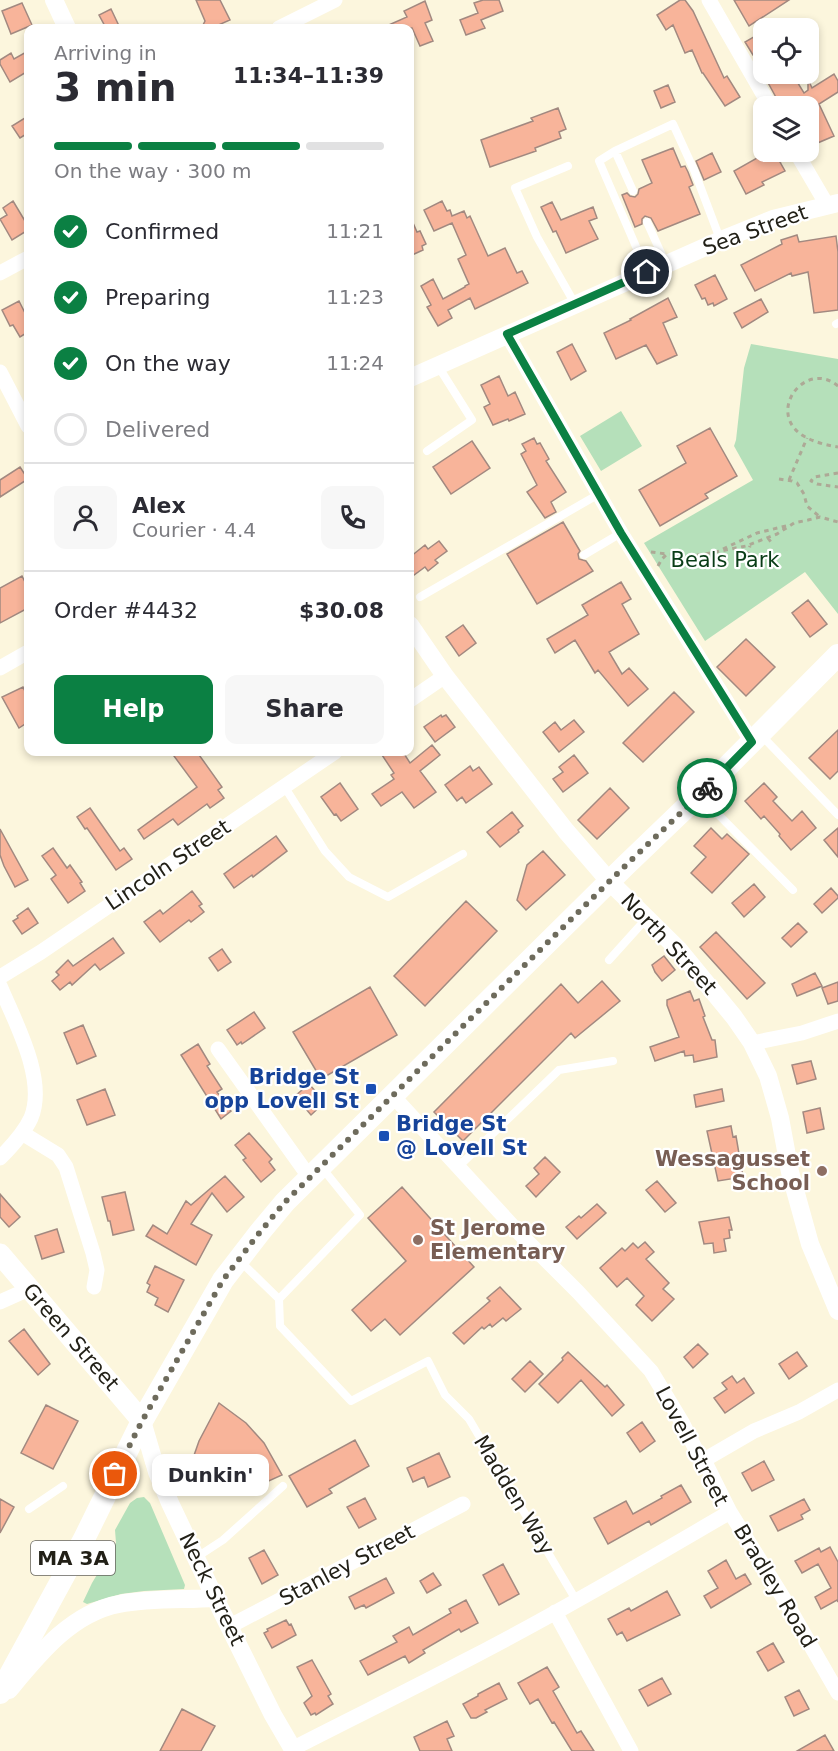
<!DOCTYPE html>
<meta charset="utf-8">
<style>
body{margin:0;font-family:"DejaVu Sans",sans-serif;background:#f7f7f7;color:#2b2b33;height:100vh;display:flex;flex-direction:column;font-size:22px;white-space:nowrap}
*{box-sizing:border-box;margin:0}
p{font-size:20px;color:#7c7c81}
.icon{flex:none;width:33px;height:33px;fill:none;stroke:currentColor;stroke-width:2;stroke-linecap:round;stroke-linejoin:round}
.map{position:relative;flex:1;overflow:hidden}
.details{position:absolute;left:24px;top:24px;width:390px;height:732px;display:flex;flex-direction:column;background:#fff;border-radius:12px;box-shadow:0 3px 9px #0003}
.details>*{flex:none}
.controls{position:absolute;left:753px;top:18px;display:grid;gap:12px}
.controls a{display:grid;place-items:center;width:66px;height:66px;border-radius:12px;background:#fff;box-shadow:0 3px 9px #0003;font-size:30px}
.pin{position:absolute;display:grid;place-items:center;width:51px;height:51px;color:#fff;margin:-26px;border:3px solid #fff;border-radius:50%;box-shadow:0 2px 6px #0007}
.courier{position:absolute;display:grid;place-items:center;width:60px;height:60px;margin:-30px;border:4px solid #0b8043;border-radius:50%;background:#fff;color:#222;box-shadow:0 2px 8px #0007}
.bubble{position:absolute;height:42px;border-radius:12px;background:#fff;box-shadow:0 3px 9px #0003;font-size:20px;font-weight:700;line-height:42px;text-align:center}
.head em{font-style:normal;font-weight:700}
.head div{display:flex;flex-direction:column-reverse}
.head{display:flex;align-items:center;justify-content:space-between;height:102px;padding:0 30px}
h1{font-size:39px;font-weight:700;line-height:45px}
.bar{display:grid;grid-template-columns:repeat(4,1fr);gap:9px 6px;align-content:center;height:72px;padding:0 30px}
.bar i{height:8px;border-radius:4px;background:#e1e1e2}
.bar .on{background:#0b8043}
.bar p{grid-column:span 4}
.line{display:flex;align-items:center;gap:15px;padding:0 30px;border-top:2px solid #e1e1e2}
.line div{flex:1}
.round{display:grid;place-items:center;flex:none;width:63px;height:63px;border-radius:12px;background:#f7f7f7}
ol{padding:0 30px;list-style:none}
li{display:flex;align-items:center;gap:18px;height:66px}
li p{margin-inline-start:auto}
li .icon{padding:6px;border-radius:50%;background:#0b8043;color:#fff;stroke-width:4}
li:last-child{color:#7c7c81}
li i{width:33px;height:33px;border:3px solid #e1e1e2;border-radius:50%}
.button{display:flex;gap:12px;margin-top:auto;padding:12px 30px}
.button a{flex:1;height:69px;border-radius:12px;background:#0b8043;color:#fff;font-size:24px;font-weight:700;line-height:69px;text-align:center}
.button a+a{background:#f7f7f7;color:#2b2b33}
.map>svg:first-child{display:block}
.green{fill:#b5e0ba}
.building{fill:#f8b49a;stroke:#a28980;stroke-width:1.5}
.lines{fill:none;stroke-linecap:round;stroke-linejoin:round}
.path{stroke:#ada996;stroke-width:3;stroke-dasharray:4.5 4.5;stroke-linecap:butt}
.service{stroke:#fff;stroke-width:8}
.minor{stroke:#fff;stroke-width:15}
.tertiary{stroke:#fff;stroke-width:18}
.secondary{stroke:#fff;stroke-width:21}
.primary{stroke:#fff;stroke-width:22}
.done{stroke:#6e6b5c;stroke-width:6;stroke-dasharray:0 10.8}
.route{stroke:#0b8043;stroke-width:8}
.transit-dot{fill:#1a4fb4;stroke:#fff;stroke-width:2}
.education-dot{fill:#8d6e63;stroke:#fff;stroke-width:2}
.labels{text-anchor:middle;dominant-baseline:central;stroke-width:4.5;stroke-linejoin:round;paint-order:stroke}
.shield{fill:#fff;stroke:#64635d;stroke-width:1.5}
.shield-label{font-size:20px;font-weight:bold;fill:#222017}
.street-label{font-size:21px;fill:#222017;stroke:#fff}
.park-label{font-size:21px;fill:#093c16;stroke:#fff}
.transit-label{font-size:21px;font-weight:bold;fill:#164399;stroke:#fff;text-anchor:end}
.education-label{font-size:21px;font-weight:bold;fill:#785e54;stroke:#fff;text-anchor:end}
</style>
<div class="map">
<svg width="838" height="1751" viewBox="0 0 838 1751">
<rect width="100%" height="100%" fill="#fcf6dd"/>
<!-- green -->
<path class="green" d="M751,344L838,359V614L805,572L705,641L644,543L753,480L734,446L736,440L744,368Z
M621,411L642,446L601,471L580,436Z
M144,1497L150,1503L185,1585L184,1589L144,1591L121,1594L87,1604L83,1602L92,1583L116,1543L115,1530L130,1503L137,1498Z"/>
<!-- building -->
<path class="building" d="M196,0H220L230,20L214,27H202L205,21Z
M483,0H499L503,11L481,20L485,28L466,35L460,20L478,13L474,3Z
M680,0H685L693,11L724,78L727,76L740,97L725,106L703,73H702L692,50L685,53L673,25L666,30L657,15Z
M734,0H789L749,26Z
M425,1L432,20L425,23L433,41L420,46L412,28H382L407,17L404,11Z
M22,3L32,25L11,34L2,11Z
M111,9L120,28H106L99,15Z
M764,31V49L753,55L745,42Z
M28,51V71L10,82L0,64V60L11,53L14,59Z
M775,74H784L787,78L793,75L804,93L808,90V79L812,88L834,74L838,81V92L819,104L834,136L808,147V106H780L778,101L766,79Z
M668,85L675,102L661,108L654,91Z
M558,108L566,129L559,132L561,138L535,148L536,151L490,167L481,140L533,121L531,118Z
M28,116V133L20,138L12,126Z
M673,148L681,167L685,166L688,172L693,185L689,187L700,214L658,231L651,218L645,216L642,219V224L635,227L622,195L627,193L630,196L635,197L638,194L639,189L652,183L642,160Z
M757,152H786L788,158L780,162L785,171L762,182L764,185L746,194L734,171L759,157Z
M712,153L721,172L704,180L696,161Z
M13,201L28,226V230L12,240L0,219L7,215L3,208Z
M442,201L447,211L450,210L452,216L464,211L467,218L470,216L488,256L505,248L517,273L522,271L528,283L475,309L470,298L448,310L452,318L438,326L427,307L431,305L421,286L433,279L443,299L465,287V286L469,284L458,259L466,255L452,223L434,231L424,210Z
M552,202L561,220L593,207L597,218L589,221L598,239L566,253L556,231L553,232L541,207Z
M410,216L417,232L420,231L426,244L422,246L423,250L410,256Z
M797,235L799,242L836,236L838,252V310L814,313L808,272L792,276L791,273L755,291L741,265L782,244L781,240Z
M715,275L727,299L714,306L713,303L708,305L705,298L702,299L695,285Z
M668,298L677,317L663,323L677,355L657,364L646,345L616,359L604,333L631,320L630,319Z
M761,299L768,312L742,328L734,313Z
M19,301L28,319V332L20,337L13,325L10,326L2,310Z
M572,344L586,371L571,380L557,352Z
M499,376L508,396L515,392L525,414L509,421L508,419L493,425L484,407L490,404L481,385Z
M710,428L737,476L705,494L708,498L660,526L639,490L686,463L677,446Z
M534,438L537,444L540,443L549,459L546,461L566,492L551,502L556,512L545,518L527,492L537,485L521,454L526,451L522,444Z
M472,441L490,468L451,494L433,467Z
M20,467L28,479L0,497V480Z
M563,522L580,551L578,554L579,559L586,561L593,571L537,604L507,554Z
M439,541L447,551L435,560L438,563L428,571L425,567L410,578V557L425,545L428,549Z
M22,576L28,588V608L0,623V588Z
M621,582L631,599L622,604L639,634L609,652L622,674L629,668L648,689L628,706L598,670L595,673L575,640L555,653L547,639L588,615L582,605Z
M808,600L827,624L810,637L792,613Z
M463,625L476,643L459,656L446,637Z
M746,639L775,667L746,696L717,667Z
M23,687L28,698V722L19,728L2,697Z
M674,692L694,712L643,762L623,743Z
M441,715L442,717L446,715L455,727L435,742L424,727Z
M574,720L584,732L559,752L543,732L555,722L561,730Z
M838,730V771L830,779L809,758Z
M432,745L440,755L420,771L436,792L414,808L402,792L381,806L372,794L394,779L391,775L394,773L380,752H403L410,763Z
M171,752H197L222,787L218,790L224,798L210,808L207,804L178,825L173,819L144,839L138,830L197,787Z
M574,755L588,773L563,792L553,779L563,772L559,767Z
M470,766L473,771L479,767L492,784L466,803L462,797L457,801L445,785Z
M340,783L358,809L341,821L336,814L334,815L321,797Z
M764,783L777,797L773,801L792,821L802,811L816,828L791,850L779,836L780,834L764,816L761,819L745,801Z
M610,788L629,808L597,839L578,820Z
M90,808L120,851L124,848L132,859L116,870L87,828L85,829L77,817Z
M512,812L523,826L518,830L519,832L500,847L487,832Z
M711,828L722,839L727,834L749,854L712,893L691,873L706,857L694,846Z
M838,828V857L824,840Z
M0,829L28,880L15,887L4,866L0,855Z
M276,836L287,851L253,877L252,875L234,888L224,874Z
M53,848L67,868L70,865L82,882L80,883L85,891L68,903L51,879L56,875L42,856Z
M543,851L565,875L526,910L517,900L527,865Z
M754,884L765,897L744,917L732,903Z
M831,888L838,896V898L822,913L814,904Z
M192,891L202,904L199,906L204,912L191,922L189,920L160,942L144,922L160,910L163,914Z
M466,901L497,931L425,1006L394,976Z
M28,908L38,923L22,934L13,921L18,918L17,916Z
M798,923L807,932L791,947L782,938Z
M716,932L765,983L747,999L700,947Z
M113,938L124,953L100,970L95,964L72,985L70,982L60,990L52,981L59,975L56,972L68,960L73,966Z
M222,949L231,962L218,971L209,958Z
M664,956L675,970L662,981L655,972L652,965Z
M815,973L822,986L797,996L792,984Z
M602,981L620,1001L575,1038L571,1033L463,1141L434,1112L561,984L578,1003Z
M838,982V1001L828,1004L822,988Z
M370,987L397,1035L321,1079L293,1032Z
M690,991L694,1001L699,999L705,1016L703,1017L712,1040H715L717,1057L694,1062L693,1055L685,1056L684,1051L655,1061L650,1047L679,1037L667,1005V1000Z
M254,1012L265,1028L242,1044L241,1042L237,1045L227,1030Z
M83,1025L96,1056L77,1064L64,1033Z
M198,1044L210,1064L207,1066L222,1089L217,1092L231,1111L221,1119L181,1055Z
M811,1061L816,1079L797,1084L792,1065Z
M309,1084L325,1102L311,1115L295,1096Z
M105,1089L115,1115L87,1125L77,1100Z
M722,1089L724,1101L696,1107L694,1095Z
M820,1108L824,1129L807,1133L803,1112Z
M731,1126L733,1137L736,1136L743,1177L718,1181L707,1131Z
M249,1133L272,1159L269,1162L275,1170L261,1182L243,1160L246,1158L235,1145Z
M545,1157L560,1172L536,1197L526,1186L539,1174L534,1168Z
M225,1176L244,1197L227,1212L212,1193L191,1224L212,1235L196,1265L146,1236L153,1225L167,1234L186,1201L191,1205Z
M657,1181L676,1203L665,1212L646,1190Z
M402,1187L474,1267L400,1335L385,1319L371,1331L352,1310L406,1261L368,1218Z
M125,1192L134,1230L113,1235L110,1221H108L102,1197Z
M0,1194L20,1217L9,1227L0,1217Z
M597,1204L606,1213L577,1239L566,1227L579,1216L581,1218Z
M729,1217L732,1230H729L730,1238L724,1239L726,1251L714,1253L713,1243L704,1244L699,1222Z
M57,1229L64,1252L42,1259L35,1236Z
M645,1242L654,1252L646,1259L669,1283L663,1289L674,1299L652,1321L636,1305L644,1296L627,1278L617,1287L600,1268L622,1248L625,1251L633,1243L638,1248Z
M155,1266L184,1280L168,1312L155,1305L158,1298L147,1292L150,1285L147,1283Z
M500,1287L521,1309L506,1321L503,1318L492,1327L490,1324L484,1329L482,1327L464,1344L453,1333L490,1301L487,1298Z
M24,1329L50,1364L38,1375L9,1341Z
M698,1344L708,1354L693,1368L684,1357Z
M568,1352L605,1387L607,1385L624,1405L612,1416L581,1380L558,1403L539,1384L563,1360L562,1358Z
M797,1352L807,1366L789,1379L779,1364Z
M530,1361L543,1374L525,1392L512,1379Z
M732,1376L737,1383L744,1378L754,1393L725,1413L714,1398L727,1389L722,1383Z
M219,1403L246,1423L264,1443L282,1475L242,1493L212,1494L191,1464L199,1441Z
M46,1405L78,1421L53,1469L21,1453Z
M642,1422L655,1441L640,1452L627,1433Z
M355,1440L369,1466L329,1489L332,1493L307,1507L289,1476Z
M439,1453L450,1477L428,1487L424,1477L413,1482L407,1468Z
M764,1461L774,1480L752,1491L742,1473Z
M681,1485L691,1502L651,1525L649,1521L608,1544L594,1518L626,1501L633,1514L662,1498L661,1496Z
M365,1498L376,1519L359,1528L347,1507Z
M0,1499L14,1507L0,1533Z
M804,1499L810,1510L801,1515L803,1519L778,1531L770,1516Z
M830,1547L838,1562V1602L837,1600L821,1609L815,1597L831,1588L818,1564L802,1573L795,1561L819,1548L821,1552Z
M264,1550L278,1575L262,1584L249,1558Z
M726,1560L736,1579L745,1574L751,1584L711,1608L704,1596L718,1588L708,1571Z
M503,1564L519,1594L499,1605L483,1575Z
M433,1573L441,1585L427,1593L420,1581Z
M386,1578L394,1593L366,1608L364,1605L355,1609L349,1597Z
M667,1591L680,1615L627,1641L622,1632L617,1635L608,1619L629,1608L631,1611Z
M466,1600L478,1623L461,1632L459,1629L423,1650L425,1653L409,1663L405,1656L368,1675L360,1661L397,1642L393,1636L409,1627L413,1635L451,1613L449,1609Z
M286,1620L289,1625L291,1624L296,1635L272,1648L264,1633L268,1631L267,1629Z
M773,1643L784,1662L768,1671L757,1652Z
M312,1660L331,1694L328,1696L333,1704L316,1715L315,1713L311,1715L304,1703L312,1696L297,1667Z
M547,1667L559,1687L553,1691L577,1733L581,1731L594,1751H572L554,1722L552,1723L538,1699L530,1704L518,1683Z
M662,1678L671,1694L648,1706L639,1690Z
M499,1683L507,1699L485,1710L487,1712L476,1718H471L463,1704L478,1696V1694Z
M799,1690L809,1709L794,1716L785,1697Z
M182,1709L215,1726L201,1751H160Z
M447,1721L454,1736L447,1739L452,1751H420L414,1737Z
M825,1735L834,1751H797Z"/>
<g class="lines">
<!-- path -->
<path class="path" d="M838,386C806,359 766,411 802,435C813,442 826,445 838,447
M838,473L814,477L811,481L817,484L838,487
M779,479L792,481L797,483L804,494L807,506L820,517
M789,480L807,438
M768,538L773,545
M723,549L757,533L790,525
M651,552L667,554
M747,556L750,546
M658,566L662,559L667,554L700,555L746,546L777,534L794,523L808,520L820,517L838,522"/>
<!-- service -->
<path class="service" d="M615,151L599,161L647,272
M568,166L515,188L537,237L575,304
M633,191L615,151L673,124L694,170L720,239
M647,222L666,264
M836,324L838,323
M427,451L472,420L438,366
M584,555L621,533
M420,597L599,494
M761,735L838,815
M284,786L325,851L349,877L388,897L463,854
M700,796L793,890
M609,960L646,919
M458,1167L559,1070L613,1061
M240,1261L279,1299L280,1326L351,1401L428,1361L445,1395L469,1419L576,1600
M279,1299L360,1215L323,1169
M29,1509L63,1486
M197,1557L223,1540L283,1486"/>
<!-- minor -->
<path class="minor" d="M709,0L770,106
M279,28L335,0
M796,152L827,205
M0,273L28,258
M507,334L621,533L752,742
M0,372L28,426
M0,668L28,652
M410,700L445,676
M0,977L41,952L335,752
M0,986C15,1022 47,1079 31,1118C24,1133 12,1146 0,1158
M752,1043L802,1033L838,1021
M218,1049L310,1178
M22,1133L58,1155L66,1167L93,1253L97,1270L94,1287
M0,1302L29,1289
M704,1460L754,1431L799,1412L838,1390
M730,1512L784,1599L838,1693
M555,1612L631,1751
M230,1626L463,1504
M292,1749C348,1720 404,1693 459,1664C551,1617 641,1564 730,1512L704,1460L696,1450L683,1424L651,1371L578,1292L520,1234L393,1096"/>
<!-- tertiary -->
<path class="tertiary" d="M54,0L67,28
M410,378L721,240L773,219L838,203
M410,625L445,676L566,831L610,882L679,950L734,1017L752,1043L768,1076L780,1118L790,1172L810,1244L838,1311
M142,1421L157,1472L170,1503L215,1598L273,1715L294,1751
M9,1690C38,1655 71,1613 119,1604C150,1598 183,1600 215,1598"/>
<!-- secondary -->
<path class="secondary" d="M0,1254L142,1421"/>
<!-- primary -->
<path class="primary" d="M0,1693L84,1539L142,1421L223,1280L260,1232L285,1202L625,866L699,795L838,655"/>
</g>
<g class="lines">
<!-- done -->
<path class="done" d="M115,1474L142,1421L223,1280L260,1232L285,1202L625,866L707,788"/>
<!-- route -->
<path class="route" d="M647,272L507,334L621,533L752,742L707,788"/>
</g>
<!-- markers -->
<g class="transit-dot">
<rect x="365" y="1083" width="12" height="12" rx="3"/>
<rect x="378" y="1130" width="12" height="12" rx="3"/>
</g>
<g class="education-dot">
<circle cx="822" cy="1171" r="6"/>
<circle cx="418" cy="1240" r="6"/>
</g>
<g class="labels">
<!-- shield labels -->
<rect class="shield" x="31" y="1541" width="84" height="34" rx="4.5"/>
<g class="shield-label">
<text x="73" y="1558">MA 3A</text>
</g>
<!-- street labels -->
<g class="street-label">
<text transform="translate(755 230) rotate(-20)">Sea Street</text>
<text transform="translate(168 865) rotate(-34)">Lincoln Street</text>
<text transform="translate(669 944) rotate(47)">North Street</text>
<text transform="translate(71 1337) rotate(49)">Green Street</text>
<text transform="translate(692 1446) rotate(62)">Lovell Street</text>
<text transform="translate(514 1495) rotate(59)">Madden Way</text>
<text transform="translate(347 1565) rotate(-28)">Stanley Street</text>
<text transform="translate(775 1586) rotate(59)">Bradley Road</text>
<text transform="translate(212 1589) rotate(64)">Neck Street</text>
</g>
<!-- park labels -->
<g class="park-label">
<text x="725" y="560">Beals Park</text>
</g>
<!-- transit labels -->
<g class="transit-label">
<text x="359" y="1077">Bridge St<tspan x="359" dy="24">opp Lovell St</tspan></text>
<text x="396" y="1124" text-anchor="start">Bridge St<tspan x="396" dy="24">@ Lovell St</tspan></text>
</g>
<!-- education labels -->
<g class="education-label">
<text x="810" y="1159">Wessagusset<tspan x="810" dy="24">School</tspan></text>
<text x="430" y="1228" text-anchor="start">St Jerome<tspan x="430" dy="24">Elementary</tspan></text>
</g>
</g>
</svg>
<div class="controls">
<a><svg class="icon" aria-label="locate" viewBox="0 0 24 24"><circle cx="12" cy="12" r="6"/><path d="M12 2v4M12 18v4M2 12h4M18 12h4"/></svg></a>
<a><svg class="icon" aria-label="layers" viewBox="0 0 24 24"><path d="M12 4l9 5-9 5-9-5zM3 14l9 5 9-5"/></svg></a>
</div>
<div class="pin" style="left:115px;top:1474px;background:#ea580c"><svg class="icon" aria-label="bag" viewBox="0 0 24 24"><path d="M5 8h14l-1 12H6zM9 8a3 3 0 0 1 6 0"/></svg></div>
<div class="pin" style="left:647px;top:272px;background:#1f2937"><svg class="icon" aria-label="home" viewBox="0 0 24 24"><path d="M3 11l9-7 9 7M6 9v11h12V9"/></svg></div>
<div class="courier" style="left:707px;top:788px"><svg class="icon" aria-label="bike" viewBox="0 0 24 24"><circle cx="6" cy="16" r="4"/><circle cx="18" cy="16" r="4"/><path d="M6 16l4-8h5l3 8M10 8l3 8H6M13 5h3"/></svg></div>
<div class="bubble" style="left:152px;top:1454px;width:117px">Dunkin'</div>
<section class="details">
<div class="head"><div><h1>3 min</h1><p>Arriving in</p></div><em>11:34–11:39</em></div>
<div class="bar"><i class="on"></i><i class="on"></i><i class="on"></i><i></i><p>On the way · 300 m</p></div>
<ol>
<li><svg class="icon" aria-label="check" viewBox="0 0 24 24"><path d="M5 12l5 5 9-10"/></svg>Confirmed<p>11:21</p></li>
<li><svg class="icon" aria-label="check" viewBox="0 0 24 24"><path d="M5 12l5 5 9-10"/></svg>Preparing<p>11:23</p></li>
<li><svg class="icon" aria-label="check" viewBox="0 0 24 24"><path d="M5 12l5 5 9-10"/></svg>On the way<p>11:24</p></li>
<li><i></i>Delivered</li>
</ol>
<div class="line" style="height:108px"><a class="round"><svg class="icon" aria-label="person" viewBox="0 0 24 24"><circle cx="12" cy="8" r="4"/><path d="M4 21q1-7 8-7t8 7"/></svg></a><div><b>Alex</b><p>Courier · 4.4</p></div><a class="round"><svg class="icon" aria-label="phone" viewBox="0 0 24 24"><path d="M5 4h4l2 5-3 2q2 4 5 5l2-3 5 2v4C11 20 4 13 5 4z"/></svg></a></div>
<div class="line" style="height:78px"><div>Order #4432</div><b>$30.08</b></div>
<div class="button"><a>Help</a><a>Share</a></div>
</section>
</div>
